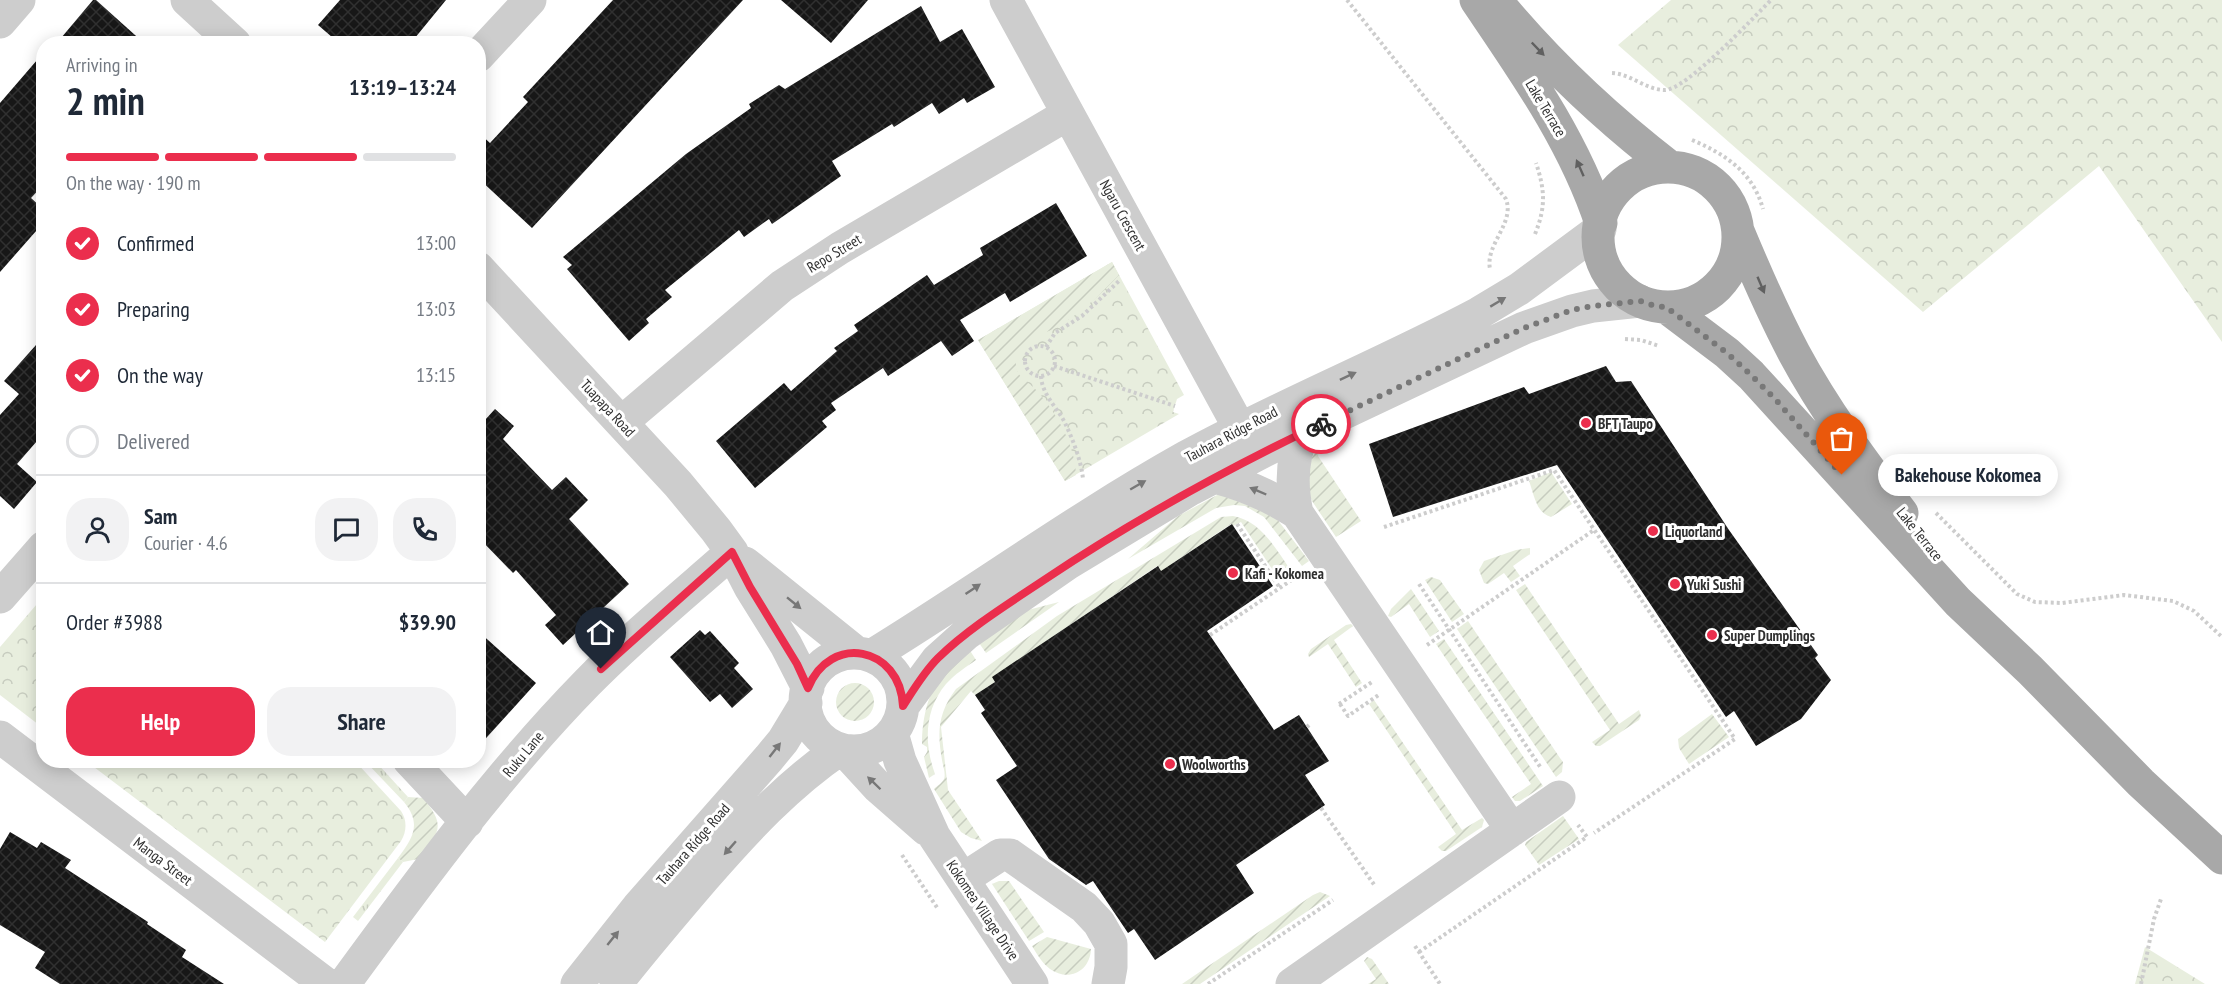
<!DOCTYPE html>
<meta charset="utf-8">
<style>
body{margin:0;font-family:"PT Sans Narrow",sans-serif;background:#f2f2f3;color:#1f2937;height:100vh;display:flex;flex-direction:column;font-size:22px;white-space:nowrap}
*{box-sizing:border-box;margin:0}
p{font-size:20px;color:#747a83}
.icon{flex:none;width:33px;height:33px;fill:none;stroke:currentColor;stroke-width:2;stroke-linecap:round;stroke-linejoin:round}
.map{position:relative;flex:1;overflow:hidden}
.panel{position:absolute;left:36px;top:36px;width:450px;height:732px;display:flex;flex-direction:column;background:#fff;border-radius:24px;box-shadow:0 3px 15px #0003}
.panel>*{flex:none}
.pin{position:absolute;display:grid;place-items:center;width:51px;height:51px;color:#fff;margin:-62px -26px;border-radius:50% 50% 50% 0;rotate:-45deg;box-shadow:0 0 6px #0007}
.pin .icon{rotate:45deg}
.courier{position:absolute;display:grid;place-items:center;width:60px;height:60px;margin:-30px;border:4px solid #eb2e4d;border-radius:50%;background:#fff;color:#222;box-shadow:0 2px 8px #0007}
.bubble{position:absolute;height:42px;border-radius:21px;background:#fff;box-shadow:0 3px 15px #0003;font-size:20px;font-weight:600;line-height:42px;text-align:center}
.head em{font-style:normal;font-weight:600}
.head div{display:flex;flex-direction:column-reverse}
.head{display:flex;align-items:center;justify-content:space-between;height:102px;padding:0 30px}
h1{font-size:39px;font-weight:600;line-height:45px}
.bar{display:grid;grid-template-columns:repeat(4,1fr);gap:9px 6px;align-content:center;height:72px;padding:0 30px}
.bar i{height:8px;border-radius:4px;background:#e0e1e3}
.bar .selected{background:#eb2e4d}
.bar p{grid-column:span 4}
.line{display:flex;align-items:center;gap:15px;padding:0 30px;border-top:2px solid #e0e1e3}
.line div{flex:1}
.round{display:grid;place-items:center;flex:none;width:63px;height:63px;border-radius:24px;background:#f2f2f3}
ol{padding:0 30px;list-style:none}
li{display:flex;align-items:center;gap:18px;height:66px}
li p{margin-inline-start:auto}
li .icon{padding:6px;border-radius:50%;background:#eb2e4d;color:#fff;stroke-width:4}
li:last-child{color:#747a83}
li i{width:33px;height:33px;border:3px solid #e0e1e3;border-radius:50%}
.button{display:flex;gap:12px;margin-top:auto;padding:12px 30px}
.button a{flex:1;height:69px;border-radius:24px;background:#eb2e4d;color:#fff;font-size:24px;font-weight:600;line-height:69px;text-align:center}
.button a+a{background:#f2f2f3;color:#1f2937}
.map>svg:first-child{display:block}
.grass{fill:url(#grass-tufts)}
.park{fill:url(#park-crowns)}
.garden{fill:url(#garden-furrows)}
.building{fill:url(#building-cross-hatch)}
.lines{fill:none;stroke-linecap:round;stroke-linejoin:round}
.path{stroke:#cdcdcd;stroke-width:4;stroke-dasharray:3 3;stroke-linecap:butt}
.minor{stroke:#cdcdcd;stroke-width:33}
.major{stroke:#a8a8a8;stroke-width:33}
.oneway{fill:#606060}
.oneway2{fill:#777}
.done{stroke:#787878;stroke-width:6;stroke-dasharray:0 10.8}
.route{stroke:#eb2e4d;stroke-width:8}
.poi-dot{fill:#eb2e4d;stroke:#fff;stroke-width:2}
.labels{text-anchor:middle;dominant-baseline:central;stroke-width:6;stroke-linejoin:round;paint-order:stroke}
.street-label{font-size:15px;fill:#303030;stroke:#fff}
.poi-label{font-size:15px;font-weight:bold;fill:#303030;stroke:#fff;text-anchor:start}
</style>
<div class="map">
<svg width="2222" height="984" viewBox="0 0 2222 984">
<defs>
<pattern id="grass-tufts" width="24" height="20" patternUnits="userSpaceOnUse" patternTransform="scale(1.5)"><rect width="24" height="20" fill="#e8eede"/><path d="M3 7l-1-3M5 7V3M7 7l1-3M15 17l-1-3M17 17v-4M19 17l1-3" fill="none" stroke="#c7ccbf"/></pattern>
<pattern id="park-crowns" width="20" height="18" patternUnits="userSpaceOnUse" patternTransform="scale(1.5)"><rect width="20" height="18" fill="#e8eede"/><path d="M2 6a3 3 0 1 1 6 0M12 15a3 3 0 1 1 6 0" fill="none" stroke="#c7ccbf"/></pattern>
<pattern id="garden-furrows" width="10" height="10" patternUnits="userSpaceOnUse" patternTransform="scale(1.5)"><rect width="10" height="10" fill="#e8eede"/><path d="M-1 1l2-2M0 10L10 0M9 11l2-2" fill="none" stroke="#c7ccbf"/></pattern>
<pattern id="building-cross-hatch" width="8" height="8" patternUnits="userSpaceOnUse" patternTransform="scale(1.5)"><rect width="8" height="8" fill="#171717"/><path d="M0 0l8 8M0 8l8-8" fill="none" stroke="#303030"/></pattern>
</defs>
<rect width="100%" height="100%" fill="#fff"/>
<!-- grass -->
<path class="grass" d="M365,761H375L408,797L404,802Z
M398,858L403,862L358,921L353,917Z"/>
<!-- park -->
<path class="park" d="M1671,0H2222V342L2099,166L1923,312L1618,45Z
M1112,262L1184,395L1177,399L1173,412L1179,414L1065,481L978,340Z
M43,597V728L0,695V647Z
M86,761H355L401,811C407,820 407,831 401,841L325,942Z
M2145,947L2205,984H2135Z"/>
<!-- garden -->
<path class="garden" d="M1112,262L1119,275C1100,295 1080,314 1055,328C1045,334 1031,335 1023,344C1017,349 1015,357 1016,365C1017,379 1030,382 1038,392C1057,414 1075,445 1076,475L1065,481L978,340Z
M1335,436L1338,442L1319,451L1318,456L1361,521L1336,537L1312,501L1306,487L1312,457L1321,445L1326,446L1329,443V439Z
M1551,472L1572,504L1551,517C1536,513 1534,494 1529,481Z
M1219,494L1274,515L1309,561L1302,566L1264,517L1245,506L1234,505L1216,508L1128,559L1178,516Z
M1233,516C1262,521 1276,550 1292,572L1280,581L1241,522L1233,526L1231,524L1173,563L1163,574L1157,566L993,677L995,682L975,695L971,691L941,727L948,790L982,841L971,838L961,832L934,789C937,786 942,783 944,779C946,774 943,766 942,760C937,732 938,713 956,689L1057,616L1221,517Z
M1530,548V554L1513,566L1520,576L1511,582L1504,573L1488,584L1484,583L1479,570L1484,561L1516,550Z
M1431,577L1440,580L1464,614L1452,622L1425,580Z
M1525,584L1619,724L1639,710L1641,716L1639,720L1600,746H1596L1592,742L1610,730L1516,590Z
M1411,589L1439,631L1430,637L1409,604L1391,617L1388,616L1391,609Z
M1059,602L986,653L979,643L1024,611Z
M1468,621L1560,758L1563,762L1562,772L1556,777L1457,629Z
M1351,624L1353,626L1334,640L1362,683L1356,687L1328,644L1309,657L1308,654L1311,649L1346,625Z
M1444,639L1543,786L1520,801H1515L1512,797L1531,784L1436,644Z
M969,649L976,660C966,667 955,674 946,684C924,710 924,744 935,774L929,778L924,757L927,752V747L922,744C922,722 927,694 941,676C948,666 960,658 969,649Z
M836 702a19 19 0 1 1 38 0a19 19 0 1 1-38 0Z
M1374,700L1462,830L1482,818L1484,820L1482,827L1446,851H1442L1438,847L1456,834L1369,704Z
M1712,714L1729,737L1689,764L1679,748L1678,739Z
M408,797L423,798C447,827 439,832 418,859L403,862L398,858C413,838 422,824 404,802Z
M1563,816L1579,839L1539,865L1525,845L1526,842Z
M999,881H1009L1044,932L1029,941L992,884Z
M1320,892L1330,896L1200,984H1182L1313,895Z
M1047,937L1091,949C1090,972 1068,982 1050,969C1042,963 1037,954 1032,946Z
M1367,957L1372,959L1389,984H1368L1376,979L1364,961Z"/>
<!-- building -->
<path class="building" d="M93,0H96L145,44H56Z
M340,0H446L410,44H340L318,25Z
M613,0H743L532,228L478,178V132L490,143L528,102L523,97Z
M781,0H868L831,43Z
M921,6L940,42L962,29L995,87L967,103L964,98L939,114L932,103L894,127L892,124L832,161L841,176L772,224L769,219L744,237L739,230L665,290L672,297L646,319L649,323L629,341L567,269L572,265L563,257L686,154L751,108L749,104L779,85L785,89Z
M44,52V184L31,198L44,210V222L0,272V103Z
M1056,203L1087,256L1010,302L1005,293L960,320L974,341L952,356L941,341L888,376L883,368L831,403L836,410L822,421L827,427L755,488L716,441L784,383L791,391L837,351L834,348L858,331L854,325L927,275L934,285L983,255L980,248Z
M44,336V433L17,464L37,482L14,509L0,496V415L19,394L4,381Z
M1606,366L1616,382L1631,381L1729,530L1818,655L1815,658L1831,680L1801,719L1756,746L1734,711L1726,717L1557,465L1393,517L1369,444L1524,387L1529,394Z
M495,409L514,426L503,439L552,490L566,477L588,500L569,519L629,584L563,645L545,625L556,615L516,570L513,573L478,537V413L485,420Z
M1232,524L1273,586L1207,631L1274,730L1299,715L1329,761L1305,775L1325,805L1236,865L1254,893L1155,960L1134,929L1128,933L1093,881L1086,885L1049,859L996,780L1017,766L981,713L985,710L975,695L995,682L992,677L1158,566L1161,571Z
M700,630L705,635L710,631L739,663L734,668L753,689L732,708L720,694L710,702L670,657Z
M478,631L536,683L478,747Z
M10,832L37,848L41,842L71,860L65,868L148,922L147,924L186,950L182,957L224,984H60L35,968L45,952L0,925V849Z"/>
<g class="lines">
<!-- path -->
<path class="path" d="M1347,0L1506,199C1515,224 1485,244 1490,269
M1612,73C1631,74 1646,90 1665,90C1686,90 1754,17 1771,0
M1692,140C1725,154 1753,172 1763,209
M1535,234C1546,207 1545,190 1536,163
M1625,339L1641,340L1659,346
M1025 361a15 15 0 1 1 30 0a15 15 0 1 1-30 0Z
M1046,347L1055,333L1082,316L1120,280
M1054,366L1175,406
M1041,376C1042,395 1057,407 1065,423C1073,440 1081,460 1083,479
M1936,513L2017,594L2035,602L2062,603L2124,595L2173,601L2194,611L2222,637
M1237,524L1280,588
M1384,527L1554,470L1735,739L1594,833
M1419,584L1541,768
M1210,635L1299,575
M1427,645L1594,530
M1339,704L1372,682
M1340,704L1348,716L1380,694
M1307,727L1309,725
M1321,808L1375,886
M902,855L938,909
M1415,946L1440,984
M1419,952L1587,837L1578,825
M1208,984L1333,900
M2141,984L2154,919L2161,899"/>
<!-- minor -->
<path class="minor" d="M187,0L235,44
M1006,0L1240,429
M0,22L19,0
M478,56L530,0
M478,268L678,484L716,530L732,552L750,587L786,645L808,688
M622,422L782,286L840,248L1068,114
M1304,432C1291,458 1291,486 1297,513L1512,830
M1215,477C1245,485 1271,496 1297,513
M745,563L857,653
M0,597L44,547
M805 702a49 49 0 1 1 98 0a49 49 0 1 1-98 0Z
M871,656C977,591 1077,518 1186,457C1281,405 1383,364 1479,313L1519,289L1600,229
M903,706L937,660L966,634L1067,564L1191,489L1272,447L1524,328L1572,311L1593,306L1640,301
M892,733L900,761L934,836L1032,984
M0,737L326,984
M844,750L878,787L926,829
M409,760L467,822
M963,879L1000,855H1010L1084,907L1099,923L1111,944V967L1108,984
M344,984C420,880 497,775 587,683C632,637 683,595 732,552
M577,984L638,907L769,758L783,741L806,703
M616,984C644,948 674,913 704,878C746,830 787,785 840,749
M1292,984L1559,797"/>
<!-- major -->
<path class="major" d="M1476,0C1524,71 1574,141 1601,223
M1504,10C1554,69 1609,120 1670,167
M1598 237a70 70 0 1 1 140 0a70 70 0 1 1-140 0Z
M1738,231C1755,272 1773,313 1794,353C1824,409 1863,462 1902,513
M1666,307L1727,353L1751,375L1958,602L2030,670L2141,783L2222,858"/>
</g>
<!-- one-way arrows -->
<defs><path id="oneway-solid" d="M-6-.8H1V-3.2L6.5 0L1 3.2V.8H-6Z" transform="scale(1.5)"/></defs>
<g class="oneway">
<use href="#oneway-solid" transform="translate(1538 49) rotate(46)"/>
<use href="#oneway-solid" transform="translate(1580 168) rotate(-114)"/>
<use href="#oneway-solid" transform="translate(1761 285) rotate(67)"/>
</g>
<g class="oneway2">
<use href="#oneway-solid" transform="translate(1498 302) rotate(-31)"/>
<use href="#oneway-solid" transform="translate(1348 376) rotate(-25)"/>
<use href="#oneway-solid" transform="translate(1138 485) rotate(-30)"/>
<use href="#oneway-solid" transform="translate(1258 491) rotate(-157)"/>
<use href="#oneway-solid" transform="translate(973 589) rotate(-34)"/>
<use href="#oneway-solid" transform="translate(794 603) rotate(39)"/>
<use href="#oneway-solid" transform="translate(775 750) rotate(-52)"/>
<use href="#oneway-solid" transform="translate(874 783) rotate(-136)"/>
<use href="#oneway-solid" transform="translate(730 848) rotate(131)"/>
<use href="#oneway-solid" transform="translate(613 938) rotate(-51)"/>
</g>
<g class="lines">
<!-- done -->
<path class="done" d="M1321,424L1524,328L1572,310L1593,306L1640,301L1655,306L1666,307L1727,353L1751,375L1776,400L1842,475"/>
<!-- route -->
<path class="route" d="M601,669L732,552L750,587L797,664L808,688C830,633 900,646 903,706C914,689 924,672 938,658C969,628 1008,604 1044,580C1132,521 1225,470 1321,424"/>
</g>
<!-- markers -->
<g class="poi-dot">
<circle cx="1586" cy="423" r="6"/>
<circle cx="1653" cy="531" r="6"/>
<circle cx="1233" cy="573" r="6"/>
<circle cx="1675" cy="584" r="6"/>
<circle cx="1712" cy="635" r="6"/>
<circle cx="1170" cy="764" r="6"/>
</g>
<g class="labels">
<!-- street labels -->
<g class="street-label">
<text transform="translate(1546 108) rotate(59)">Lake Terrace</text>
<text transform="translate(1123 215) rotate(61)">Ngaru Crescent</text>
<text transform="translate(834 253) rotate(-31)">Repo Street</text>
<text transform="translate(608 408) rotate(47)">Tuapapa Road</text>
<text transform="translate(1231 434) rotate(-28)">Tauhara Ridge Road</text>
<text transform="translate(1920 534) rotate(51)">Lake Terrace</text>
<text transform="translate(523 754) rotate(-50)">Ruku Lane</text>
<text transform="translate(693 844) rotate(-49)">Tauhara Ridge Road</text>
<text transform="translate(163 861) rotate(37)">Manga Street</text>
<text transform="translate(983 910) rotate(56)">Kokomea Village Drive</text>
</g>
<!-- poi labels -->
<g class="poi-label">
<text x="1598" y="423">BFT Taupo</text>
<text x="1665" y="531">Liquorland</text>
<text x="1245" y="573">Kafi - Kokomea</text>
<text x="1687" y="584">Yuki Sushi</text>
<text x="1724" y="635">Super Dumplings</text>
<text x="1182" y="764">Woolworths</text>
</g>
</g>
</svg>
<div class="pin" style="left:1842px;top:475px;background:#ea580c"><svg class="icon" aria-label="bag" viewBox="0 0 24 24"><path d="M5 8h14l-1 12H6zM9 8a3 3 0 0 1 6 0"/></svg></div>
<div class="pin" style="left:601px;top:669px;background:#1f2937"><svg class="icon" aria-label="home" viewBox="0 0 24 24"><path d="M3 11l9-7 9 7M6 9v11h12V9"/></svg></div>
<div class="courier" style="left:1321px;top:424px"><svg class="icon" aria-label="bike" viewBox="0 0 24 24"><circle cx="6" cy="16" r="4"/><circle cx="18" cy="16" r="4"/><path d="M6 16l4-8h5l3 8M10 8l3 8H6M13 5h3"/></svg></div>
<div class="bubble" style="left:1878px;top:454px;width:180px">Bakehouse Kokomea</div>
<section class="panel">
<div class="head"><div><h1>2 min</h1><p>Arriving in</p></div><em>13:19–13:24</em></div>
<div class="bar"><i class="selected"></i><i class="selected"></i><i class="selected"></i><i></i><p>On the way · 190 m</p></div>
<ol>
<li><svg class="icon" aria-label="check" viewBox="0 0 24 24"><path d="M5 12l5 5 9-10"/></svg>Confirmed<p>13:00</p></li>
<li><svg class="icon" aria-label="check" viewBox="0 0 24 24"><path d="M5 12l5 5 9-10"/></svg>Preparing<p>13:03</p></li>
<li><svg class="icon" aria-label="check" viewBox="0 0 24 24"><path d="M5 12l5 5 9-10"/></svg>On the way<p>13:15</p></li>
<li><i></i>Delivered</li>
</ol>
<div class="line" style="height:108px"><a class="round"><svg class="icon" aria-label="person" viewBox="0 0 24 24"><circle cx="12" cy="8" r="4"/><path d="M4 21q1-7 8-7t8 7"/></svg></a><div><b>Sam</b><p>Courier · 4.6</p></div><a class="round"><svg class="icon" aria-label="chat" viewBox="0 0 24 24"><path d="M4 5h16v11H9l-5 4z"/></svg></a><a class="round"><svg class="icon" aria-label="phone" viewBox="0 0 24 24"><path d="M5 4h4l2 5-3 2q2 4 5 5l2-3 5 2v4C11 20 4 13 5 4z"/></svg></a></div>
<div class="line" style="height:78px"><div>Order #3988</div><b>$39.90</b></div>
<div class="button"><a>Help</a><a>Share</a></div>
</section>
</div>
